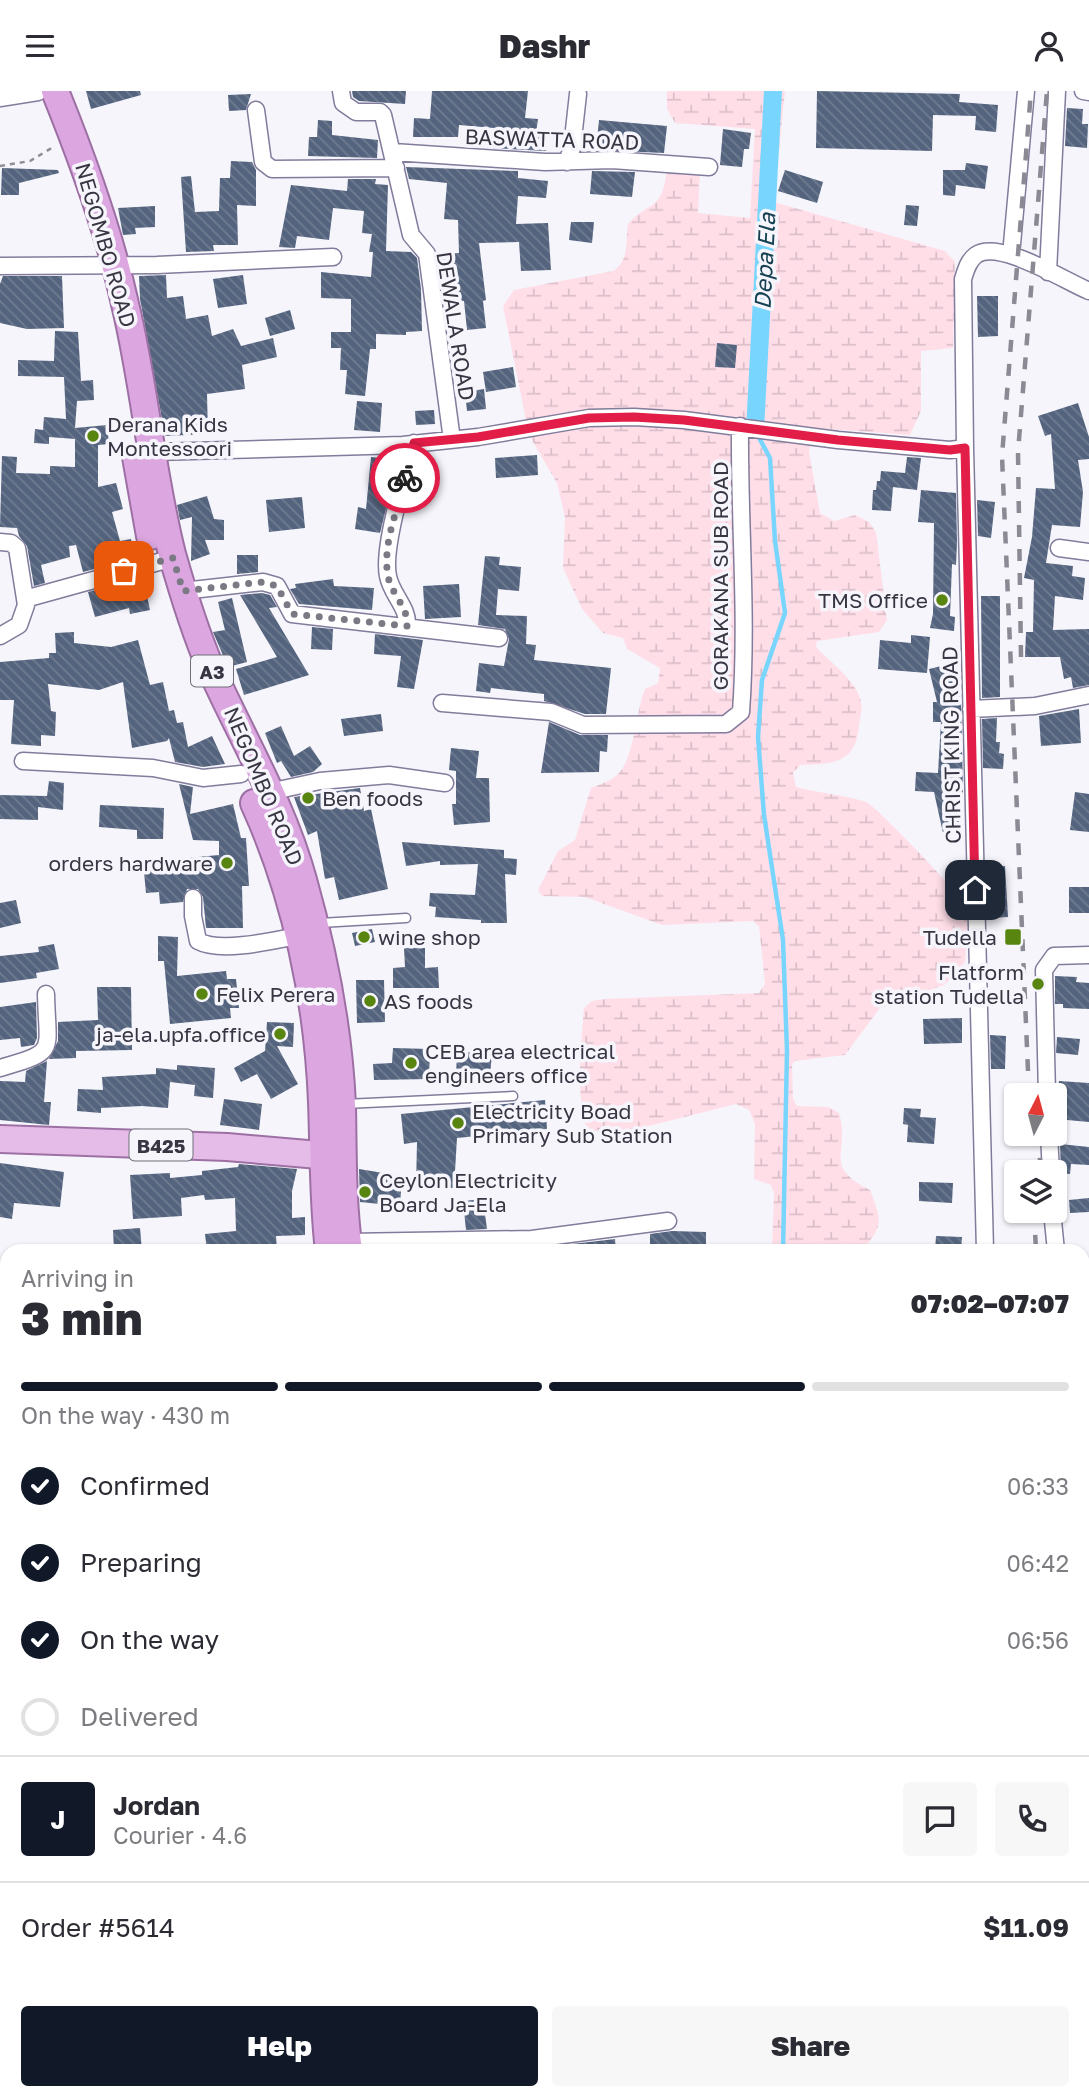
<!DOCTYPE html>
<meta charset="utf-8">
<style>
body{margin:0;font-family:"Golos Text",sans-serif;background:#f7f7f7;color:#2b2b33;height:100vh;display:flex;flex-direction:column;font-size:26px;white-space:nowrap}
*{box-sizing:border-box;margin:0}
p{font-size:23px;color:#7c7c81}
.icon{flex:none;width:38px;height:38px;fill:none;stroke:currentColor;stroke-width:2;stroke-linecap:round;stroke-linejoin:round}
.map{position:relative;flex:1;overflow:hidden}
.panel{position:absolute;left:0px;top:1153px;width:1090px;height:856px;display:flex;flex-direction:column;background:#fff;border-radius:21px 21px 0 0;box-shadow:0 2px 5px #0004}
.panel>*{flex:none}
.needle{width:46px;rotate:6deg}
.tools{position:absolute;left:1004px;top:992px;display:grid;gap:14px}
.tools a{display:grid;place-items:center;width:63px;height:63px;border-radius:7px;background:#fff;box-shadow:0 2px 5px #0004;font-size:35px}
.pin{position:absolute;display:grid;place-items:center;width:60px;height:60px;color:#fff;margin:-30px;border-radius:14px;box-shadow:0 4px 10px #0006}
.courier{position:absolute;display:grid;place-items:center;width:70px;height:70px;margin:-35px;border:5px solid #e11d48;border-radius:50%;background:#fff;color:#222;box-shadow:0 2px 9px #0007}
.overview em{font-style:normal;font-weight:800}
.overview div{display:flex;flex-direction:column-reverse}
.overview{display:flex;align-items:center;justify-content:space-between;height:119px;padding:0 21px}
h1{font-size:46px;font-weight:800;line-height:52px}
.bar{display:grid;grid-template-columns:repeat(4,1fr);gap:10px 7px;align-content:center;height:84px;padding:0 21px}
.bar i{height:9px;border-radius:5px;background:#e1e1e2}
.bar .on{background:#111827}
.bar p{grid-column:span 4}
.line{display:flex;align-items:center;gap:18px;padding:0 21px;border-top:2px solid #e1e1e2}
.line div{flex:1}
.round{display:grid;place-items:center;flex:none;width:74px;height:74px;border-radius:7px;background:#f7f7f7}
ol{padding:0 21px;list-style:none}
li{display:flex;align-items:center;gap:21px;height:77px}
li p{margin-inline-start:auto}
li .icon{padding:7px;border-radius:50%;background:#111827;color:#fff;stroke-width:4}
li:last-child{color:#7c7c81}
li i{width:38px;height:38px;border:4px solid #e1e1e2;border-radius:50%}
.button{display:flex;gap:14px;margin-top:auto;padding:14px 21px}
.button a{flex:1;height:80px;border-radius:7px;background:#111827;color:#fff;font-size:28px;font-weight:800;line-height:80px;text-align:center}
.button a+a{background:#f7f7f7;color:#2b2b33}
header{display:flex;justify-content:space-between;align-items:center;height:91px;padding:0 21px;background:#fff;font-size:32px;font-weight:800}
.map>svg:first-child{display:block}
.wetland{fill:url(#wetland-marsh)}
.lines{fill:none;stroke-linecap:round;stroke-linejoin:round}
.stream{stroke:#78d6fe;stroke-width:4.5}
.canal{stroke:#78d6fe;stroke-width:18}
.building{fill:url(#building-back-hatch)}
.service-casing{stroke:#817c9b;stroke-width:11}
.minor-casing{stroke:#817c9b;stroke-width:19}
.primary-casing{stroke:#9d70a4;stroke-width:30}
.trunk-casing{stroke:#9d70a4;stroke-width:30}
.path{stroke:#8f8d97;stroke-width:2.5;stroke-dasharray:5 5;stroke-linecap:butt}
.service{stroke:#fff;stroke-width:8}
.minor{stroke:#fff;stroke-width:16}
.primary{stroke:#e5bce8;stroke-width:26}
.trunk{stroke:#dca6e0;stroke-width:26}
.rail{stroke:#8b8993;stroke-width:4.5;stroke-dasharray:12 12;stroke-linecap:butt}
.done{stroke:#7a7984;stroke-width:7;stroke-dasharray:0 12.6}
.route{stroke:#e11d48;stroke-width:9}
.poi-dot{fill:#588410;stroke:#f6f5fc;stroke-width:2.5}
.labels{text-anchor:middle;dominant-baseline:central;stroke-width:7;stroke-linejoin:round;paint-order:stroke}
.shield{fill:#f6f5fc;stroke:#716f7a;stroke-width:2}
.shield-label{font-size:19px;font-weight:bold;fill:#383643}
.street-label{font-size:21px;fill:#383643;stroke:#f6f5fc}
.poi-label{font-size:21px;fill:#383643;stroke:#f6f5fc;text-anchor:start}
.water-label{font-size:23px;font-style:italic;fill:#164151;stroke:#f6f5fc}
</style>
<header><svg class="icon" aria-label="menu" viewBox="0 0 24 24"><path d="M4 6h16M4 12h16M4 18h16"/></svg>Dashr<svg class="icon" aria-label="person" viewBox="0 0 24 24"><circle cx="12" cy="8" r="4"/><path d="M4 21q1-7 8-7t8 7"/></svg></header>
<div class="map">
<svg width="1089" height="2008" viewBox="0 0 1089 2008">
<defs>
<pattern id="wetland-marsh" width="20" height="14" patternUnits="userSpaceOnUse" patternTransform="scale(1.75)"><rect width="20" height="14" fill="#ffdee8"/><path d="M1 5h8M5 5V1M11 12h8M15 12V8" fill="none" stroke="#dbbfc8"/></pattern>
<pattern id="building-back-hatch" width="6" height="6" patternUnits="userSpaceOnUse" patternTransform="scale(1.75)"><rect width="6" height="6" fill="#54647e"/><path d="M-1 5l2 2M0 0l6 6M5-1l2 2" fill="none" stroke="#707c90"/></pattern>
</defs>
<rect width="100%" height="100%" fill="#f6f5fc"/>
<!-- wetland -->
<path class="wetland" d="M667,0H785L774,111L945,160L955,171L953,257L921,260V320L910,344L815,337L809,361L820,422L834,430L855,424L869,431L876,441L887,529L879,541L817,550L816,556C830,571 857,590 861,611C863,618 860,627 859,634C856,672 835,673 800,674L793,682L796,696C819,702 844,704 866,711C875,714 961,804 963,812C970,830 966,853 965,871L944,894L880,917L845,964L795,970L792,973L793,1008L797,1015L828,1016L839,1022C851,1062 821,1074 870,1099C882,1129 884,1136 861,1160H772L774,1102L771,1094L754,1088L755,1033L749,1019L736,1013L613,1044L587,1038C575,1000 581,956 584,917L592,910L605,908L759,902L765,893L759,835L753,830L662,834L585,806L542,805L538,799L558,760L575,749L591,697C599,694 610,690 617,684C634,670 636,619 645,598L658,592L660,577L627,558L623,547L603,542L582,518L563,477L565,426L557,392L529,344L503,215L514,199L613,180C630,169 625,151 628,133C652,107 660,123 667,80L700,82L698,122L750,127L755,38L675,32L667,18Z"/>
<g class="lines">
<!-- stream -->
<path class="stream" d="M757,343L770,367L775,450L785,522L762,589L758,646L764,724L783,849L787,960L783,1160
M859,2002L860,2008"/>
<!-- canal -->
<path class="canal" d="M755,339L773,0"/>
</g>
<!-- building -->
<path class="building" d="M86,0H140L141,4L91,18Z
M352,0H406L405,13L359,10L353,6Z
M432,0H528L525,27L538,28L536,42L547,44L546,60L492,57L494,37L459,34L458,46H413L414,27L430,28Z
M817,0L960,3L959,11L998,14L996,41L975,39L976,25L933,24L932,60L816,57Z
M251,3L246,19L229,20L228,4Z
M1067,17L1083,18L1082,33H1088L1087,57L1065,55Z
M318,29L332,30V44L378,49L377,67L308,65L309,46H317Z
M599,29L667,35L664,62L596,59Z
M723,38L751,42L749,58H744L742,76L720,74Z
M231,70L252,71L256,79V115L237,114L238,154H213L214,160L186,161L181,86L191,85L195,121L219,120L220,87H230Z
M966,72L988,75L985,98L956,94L955,105L943,104V79H965Z
M406,76L518,80V87L548,90L546,107L518,105L516,133L548,132L551,179L521,180L519,151L479,152L486,209L483,210L486,237L467,239L464,210L445,209L446,195H442L438,163L459,162L458,129L444,128L447,92L409,88Z
M2,77L58,79L59,82L19,92V104H1Z
M785,79L823,91L817,112L778,100Z
M592,80L635,81L632,106L590,103Z
M348,88H376L375,93L388,94L386,160L411,161L417,167L421,198L422,240L406,241V244L376,243V258H370L365,305L345,303L347,279H340L341,257H331V241H351V208L321,207V181L371,186L373,161H369L372,143L362,142L364,120L333,117L329,149L297,145L295,157L279,156L291,94L347,100Z
M906,114L919,115L917,135L904,134Z
M155,115V136L135,137L136,143L123,144L118,117Z
M571,131H594L592,152L569,149Z
M166,184L167,207L183,205L186,228L208,224L212,245L233,238L241,255L273,247L277,266L242,274L245,298L207,303L208,343L165,345L140,208L139,185Z
M243,184L247,213L218,217L213,188Z
M3,185H62L64,237L27,238L0,232V193Z
M977,205H998V245L978,246Z
M290,219L295,238L270,245L265,227Z
M55,240L78,241L81,290L93,289L94,309L77,310L75,337L107,334L109,353L98,354V396L116,392L123,418L112,421L120,450L131,448L135,467L83,481L76,454L69,455L70,466L41,474L45,492L34,495L27,455L19,445L17,437L0,436L2,365L17,366L16,382L50,383V375L75,376V348L49,346V353L34,352L35,338L43,339L44,326L66,328L64,286L18,285V269L54,270Z
M717,252L737,254L735,277L715,276Z
M513,276L516,296L486,301L483,281Z
M484,298L486,318L467,320L465,301Z
M357,310L382,312L380,341L354,339Z
M1078,312L1089,346V368L1078,369L1083,401L1080,436L1052,434L1046,472L1073,475L1072,485L1085,487L1083,509L1055,505L1053,539L1089,538V594L1073,597L1071,586L1064,588L1060,566H1025L1026,541H1033L1034,489L1024,487L1032,446L1036,397L1055,398L1051,343L1045,345L1038,325Z
M434,319L435,333L416,334L415,320Z
M537,364L538,384L496,387L495,367Z
M371,366L398,369L380,442L355,438L358,416L366,418Z
M907,366L921,367L917,399L893,396L891,420L872,419L873,399H876L877,390H880L881,380L905,382Z
M420,368H429L428,391L414,390Z
M921,399L956,402L957,452L956,474L952,473L950,525L955,526L954,540L930,537L933,523L934,432L918,431Z
M207,405L214,428L224,429V449H205L210,463L191,470L192,426L180,429L177,414Z
M302,406L305,437L269,441L266,409Z
M977,409L995,411L991,447L978,445Z
M237,464H258V481L237,483Z
M485,465L500,466L499,474L521,476L519,500L498,498L496,524L527,525L526,553L536,554L534,569L611,577L606,623H585L544,610V603L491,597L490,602L476,600L479,572L504,575L509,548L505,538L478,534Z
M143,486L150,519L130,523L129,517L95,526L88,501Z
M333,488L334,495L374,497L372,519L299,513L290,498L296,497L295,493Z
M459,493L461,526L425,528L423,495Z
M262,502L270,504L277,516L269,517L309,584L244,604L236,578L277,566L240,504Z
M981,505H1000V606L982,607Z
M232,507L247,571L228,576L213,541L225,539L218,511Z
M312,536L333,538L332,559L311,558Z
M74,541V552L111,556L138,549L150,594L163,591L169,620L174,619L177,632L183,631L188,656L212,645L225,673L203,676L175,671L169,647L167,650L132,657L123,591L99,599L48,593L51,620L56,621L55,645L41,644V655L11,653L14,609H0V571L49,567V562H56L55,542Z
M375,543L423,549L414,598L397,596L401,565L374,563Z
M911,544L930,546L927,582L878,578L880,549L911,552Z
M950,573L961,611L963,698V702H953L960,738L943,742L934,701L915,700L916,681L938,682L941,631H933V611H937L929,578Z
M1079,618L1081,652L1041,655L1039,625Z
M381,623L383,640L344,645L341,628Z
M997,627L996,651H1000L999,662L1004,663L1003,678L983,677L982,628Z
M549,631L580,644H608L607,661L600,660L599,681L541,682Z
M281,635L294,665L310,655L322,673L313,681L291,686L281,670L277,672L265,642Z
M451,657L479,660L476,687H489L490,731L454,734L452,713H456V680L449,679Z
M49,690L64,692L63,719L38,716V729L0,728V704L47,705Z
M179,693L193,696L190,723L233,713L241,747H246L249,795H242L243,837H206L203,806L198,798H187L183,811L160,813L159,801L146,802L143,771L219,764V750L193,749Z
M360,697L364,720L371,718L388,798L339,809L334,786L325,788L317,740L308,744L294,706Z
M1075,701L1089,703V741L1070,739Z
M100,714L164,717L163,748H137V739L99,736Z
M402,751L504,759V767L517,768L516,784L505,783L507,832H481V829L435,826L436,816L429,815L430,802L475,804L478,773L440,774V770L406,775Z
M1005,775L1008,826L989,827L986,776Z
M1069,796H1089V822H1069Z
M16,809L21,832L0,837V812Z
M372,838L375,851L355,855L352,842Z
M158,845L178,846L177,885L226,880L227,888H236L239,917H230L231,927L170,933L164,870H158Z
M54,853L59,878L36,882L37,887L0,892V865L39,861L38,856Z
M404,857H425V877L438,876L439,897H393V877L405,876Z
M1055,885L1077,886L1076,891L1089,892V918L1063,917V913H1055Z
M356,889H384L385,931L357,932Z
M97,896H131L132,959L76,960V967L49,968L58,950V931L98,929Z
M36,911L37,947L34,954L21,956L20,947L0,949V916Z
M962,927V952L924,953L923,928Z
M267,931L294,932L293,956L277,955L298,993L271,1008L257,983L241,991L234,977L265,960Z
M990,944L1006,945L1005,978H991Z
M1057,946L1080,948L1078,964L1056,962Z
M393,957L430,958L429,988L374,989L373,973L392,972Z
M457,961L492,962L490,985L456,984Z
M47,970L44,1011H51L49,1034L0,1029V990L25,991L26,980Z
M177,974L215,977L213,1007L194,1005L195,994L170,991L168,1017L142,1015L101,1017V1022L77,1020L78,998L103,999L102,986L156,983V977L177,979Z
M1059,990L1089,992V1031L1056,1028Z
M224,1008L262,1013L259,1039L220,1034Z
M545,1009L547,1038L457,1047L454,1097L416,1095L417,1051L404,1053L401,1023Z
M904,1017L921,1018L920,1026L936,1027L934,1053L907,1051L908,1034L903,1033Z
M1060,1053L1089,1056V1074L1071,1073L1070,1083L1061,1082Z
M0,1072L64,1081L60,1116L14,1112L12,1128L0,1126Z
M239,1073L297,1078L292,1100V1127L305,1126V1144L276,1145L277,1160H207L205,1143L236,1140L235,1107L205,1109L204,1104L181,1107L182,1125L133,1128L130,1084L170,1082V1087L202,1084V1080L238,1076Z
M359,1078L402,1085L400,1115L360,1111Z
M919,1091L953,1092L952,1112L919,1110Z
M1089,1107V1121L1070,1122L1069,1109Z
M483,1108L487,1138L466,1139L463,1110Z
M140,1137L142,1160H114L113,1139Z
M672,1140L706,1141V1160H650V1143Z
M936,1145L962,1146L961,1160H935Z
M615,1148L616,1160H572V1153Z"/>
<g class="lines">
<!-- service casing -->
<g class="service-casing">
<path id="service" d="M320,832L406,827
M345,1013L513,1005"/>
</g>
<!-- minor casing -->
<g class="minor-casing">
<path id="minor" d="M341,0L343,12L356,21H380L383,24L411,144L427,163L452,349
M1083,0L1089,1
M0,7L38,1
M256,19L263,71L272,78L396,77
M393,61L545,71L612,69L709,76
M567,71L572,57L578,3
M1011,164L1026,0
M0,175L157,174L333,166
M1048,181L1057,0
M965,357L985,1160
M154,361L403,354L478,346L589,327L634,326L684,329L838,349L950,359L965,357L963,188C966,179 968,170 976,164C999,148 1065,190 1089,200
M0,451L11,452L17,457L26,514L19,534L0,545
M1059,457L1089,461
M183,500L263,491L277,495L292,523L499,547
M25,508L173,467
M407,535C409,517 391,503 388,485C382,457 405,383 414,352
M442,612L551,621L583,634L726,633L741,621C748,525 739,431 740,335
M971,618L1035,615L1089,604
M23,670L153,677L203,687L241,683
M269,701L320,690L389,684L445,692
M193,807V825L198,850C222,863 280,848 307,843
M0,977C59,960 47,962 46,903
M1047,1004L1044,879L1054,865L1089,864
M1049,1043L1051,1082
M1052,1120L1056,1160
M348,1151L532,1148L668,1130
M0,1547L7,1546
M0,1794L7,1795
M1083,1855L1089,1856
M0,1977L7,1979
M78,2002L96,2008
M136,2002L138,2008
M330,2002V2008
M998,2002V2008
M168,2008L179,2002"/>
</g>
<!-- primary casing -->
<g class="primary-casing">
<path id="primary" d="M0,1048L227,1056L342,1066"/>
</g>
<!-- trunk casing -->
<g class="trunk-casing">
<path id="trunk" d="M55,0C83,69 109,140 125,213C145,295 151,381 172,463C183,502 195,541 211,578C242,647 283,715 303,789C323,860 339,941 342,1015C343,1064 342,1112 349,1160
M136,366L150,445
M254,712C296,804 318,910 322,1011C324,1062 323,1110 329,1160
M600,2002L601,2008"/>
</g>
<!-- path -->
<path class="path" d="M0,75L30,70L55,55"/>
<!-- service -->
<use href="#service" class="service"/>
<!-- minor -->
<use href="#minor" class="minor"/>
<!-- primary -->
<use href="#primary" class="primary"/>
<!-- trunk -->
<use href="#trunk" class="trunk"/>
<!-- rail -->
<path class="rail" d="M1021,566L1018,361L1047,0
M1029,1004L1002,365L1031,0
M1038,1043L1041,1082
M1034,1120L1036,1160
M1083,1448L1089,1467
M1083,1487L1089,1506"/>
</g>
<g class="lines">
<!-- done -->
<path class="done" d="M124,480L173,467L183,500L263,491L277,495L292,523L407,535C409,517 391,503 388,485C382,453 398,419 405,387"/>
<!-- route -->
<path class="route" d="M405,387L414,352L478,346L589,327L634,326L684,329L838,349L950,359L965,357L975,799"/>
</g>
<!-- markers -->
<g class="poi-dot">
<circle cx="93" cy="345" r="7"/>
<circle cx="942" cy="509" r="7"/>
<circle cx="308" cy="707" r="7"/>
<circle cx="227" cy="772" r="7"/>
<circle cx="364" cy="846" r="7"/>
<rect x="1004" y="837" width="18" height="18" rx="3.5"/>
<circle cx="1038" cy="893" r="7"/>
<circle cx="202" cy="903" r="7"/>
<circle cx="370" cy="910" r="7"/>
<circle cx="280" cy="943" r="7"/>
<circle cx="411" cy="972" r="7"/>
<circle cx="458" cy="1032" r="7"/>
<circle cx="365" cy="1101" r="7"/>
</g>
<g class="labels">
<!-- shield labels -->
<g class="shield">
<rect x="191" y="564.5" width="42" height="31" rx="5"/>
<rect x="129.5" y="1038.5" width="63" height="31" rx="5"/>
</g>
<g class="shield-label">
<text x="212" y="580">A3</text>
<text x="161" y="1054">B425</text>
</g>
<!-- street labels -->
<g class="street-label">
<text transform="translate(552 48) rotate(2)">BASWATTA ROAD</text>
<text transform="translate(106 154) rotate(74)">NEGOMBO ROAD</text>
<text transform="translate(456 235) rotate(81)">DEWALA ROAD</text>
<text transform="translate(720 485) rotate(-90)">GORAKANA SUB ROAD</text>
<text transform="translate(951 654) rotate(-91)">CHRIST KING ROAD</text>
<text transform="translate(264 695) rotate(67)">NEGOMBO ROAD</text>
</g>
<!-- poi labels -->
<g class="poi-label">
<text x="107" y="333">Derana Kids<tspan x="107" dy="24">Montessoori</tspan></text>
<text x="928" y="509" text-anchor="end">TMS Office</text>
<text x="322" y="707">Ben foods</text>
<text x="213" y="772" text-anchor="end">orders hardware</text>
<text x="378" y="846">wine shop</text>
<text x="997" y="846" text-anchor="end">Tudella</text>
<text x="1024" y="881" text-anchor="end">Flatform<tspan x="1024" dy="24">station Tudella</tspan></text>
<text x="216" y="903">Felix Perera</text>
<text x="384" y="910">AS foods</text>
<text x="266" y="943" text-anchor="end">ja-ela.upfa.office</text>
<text x="425" y="960">CEB area electrical<tspan x="425" dy="24">engineers office</tspan></text>
<text x="472" y="1020">Electricity Boad<tspan x="472" dy="24">Primary Sub Station</tspan></text>
<text x="379" y="1089">Ceylon Electricity<tspan x="379" dy="24">Board Ja-Ela</tspan></text>
</g>
<!-- water labels -->
<g class="water-label">
<text transform="translate(764 170) rotate(-87)">Depa Ela</text>
</g>
</g>
</svg>
<div class="tools">
<a><svg class="needle" viewBox="-14 -14 28 28"><path d="M0-13l5 13h-10z" fill="#e53935"/><path d="M0 13l5-13h-10z" fill="#7c7c81"/></svg></a>
<a><svg class="icon" aria-label="layers" viewBox="0 0 24 24"><path d="M12 4l9 5-9 5-9-5zM3 14l9 5 9-5"/></svg></a>
</div>
<div class="pin" style="left:124px;top:480px;background:#ea580c"><svg class="icon" aria-label="bag" viewBox="0 0 24 24"><path d="M5 8h14l-1 12H6zM9 8a3 3 0 0 1 6 0"/></svg></div>
<div class="pin" style="left:975px;top:799px;background:#1f2937"><svg class="icon" aria-label="home" viewBox="0 0 24 24"><path d="M3 11l9-7 9 7M6 9v11h12V9"/></svg></div>
<div class="courier" style="left:405px;top:387px"><svg class="icon" aria-label="bike" viewBox="0 0 24 24"><circle cx="6" cy="16" r="4"/><circle cx="18" cy="16" r="4"/><path d="M6 16l4-8h5l3 8M10 8l3 8H6M13 5h3"/></svg></div>
<section class="panel">
<div class="overview"><div><h1>3 min</h1><p>Arriving in</p></div><em>07:02–07:07</em></div>
<div class="bar"><i class="on"></i><i class="on"></i><i class="on"></i><i></i><p>On the way · 430 m</p></div>
<ol>
<li><svg class="icon" aria-label="check" viewBox="0 0 24 24"><path d="M5 12l5 5 9-10"/></svg>Confirmed<p>06:33</p></li>
<li><svg class="icon" aria-label="check" viewBox="0 0 24 24"><path d="M5 12l5 5 9-10"/></svg>Preparing<p>06:42</p></li>
<li><svg class="icon" aria-label="check" viewBox="0 0 24 24"><path d="M5 12l5 5 9-10"/></svg>On the way<p>06:56</p></li>
<li><i></i>Delivered</li>
</ol>
<div class="line" style="height:126px"><b class="round" style="background:#111827;color:#fff">J</b><div><b>Jordan</b><p>Courier · 4.6</p></div><a class="round"><svg class="icon" aria-label="chat" viewBox="0 0 24 24"><path d="M4 5h16v11H9l-5 4z"/></svg></a><a class="round"><svg class="icon" aria-label="phone" viewBox="0 0 24 24"><path d="M5 4h4l2 5-3 2q2 4 5 5l2-3 5 2v4C11 20 4 13 5 4z"/></svg></a></div>
<div class="line" style="height:91px"><div>Order #5614</div><b>$11.09</b></div>
<div class="button"><a>Help</a><a>Share</a></div>
</section>
</div>
